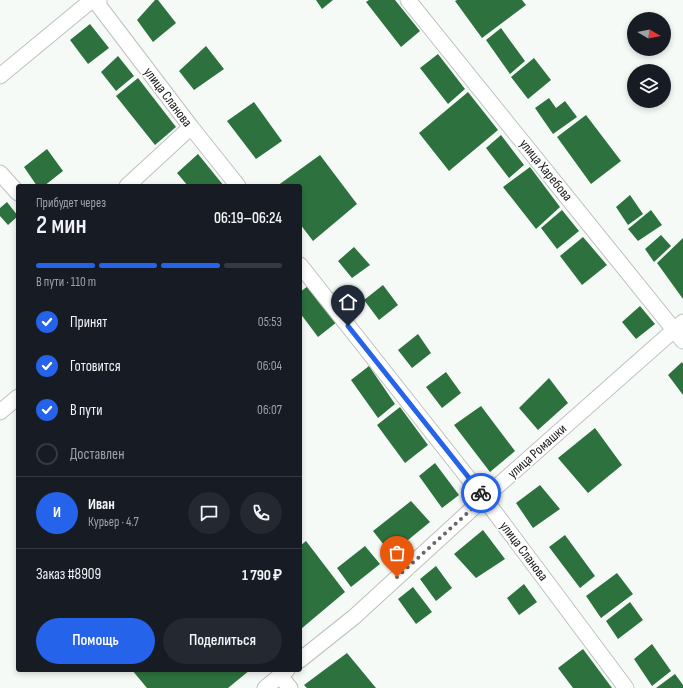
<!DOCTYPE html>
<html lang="ru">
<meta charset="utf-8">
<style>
body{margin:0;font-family:"Sofia Sans Condensed",sans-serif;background:#242831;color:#f1f3f6;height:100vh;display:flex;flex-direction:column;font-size:15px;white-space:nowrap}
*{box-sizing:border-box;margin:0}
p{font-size:13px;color:#9ea1a6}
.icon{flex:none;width:22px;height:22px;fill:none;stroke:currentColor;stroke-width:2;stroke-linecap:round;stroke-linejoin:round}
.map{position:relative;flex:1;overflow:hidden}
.drawer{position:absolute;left:16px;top:184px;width:286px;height:488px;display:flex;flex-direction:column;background:#171b24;border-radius:4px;box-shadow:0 2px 6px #0003}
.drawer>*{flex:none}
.needle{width:26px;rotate:99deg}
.tools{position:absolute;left:627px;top:12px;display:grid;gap:8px}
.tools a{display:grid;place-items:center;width:44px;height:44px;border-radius:50%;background:#171b24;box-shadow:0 2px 6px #0003;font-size:20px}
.pin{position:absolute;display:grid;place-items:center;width:34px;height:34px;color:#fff;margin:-41px -17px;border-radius:50% 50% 50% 0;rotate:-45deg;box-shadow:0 0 4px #0007}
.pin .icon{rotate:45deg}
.courier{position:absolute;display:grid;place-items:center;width:40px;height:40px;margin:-20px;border:3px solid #2563eb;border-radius:50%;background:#fff;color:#222;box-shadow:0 1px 5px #0007}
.headline em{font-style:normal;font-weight:600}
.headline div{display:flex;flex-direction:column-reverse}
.headline{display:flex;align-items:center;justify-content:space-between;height:68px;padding:0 20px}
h1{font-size:26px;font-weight:600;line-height:30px}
.bar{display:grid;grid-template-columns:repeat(4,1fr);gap:6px 4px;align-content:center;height:48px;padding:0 20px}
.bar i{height:5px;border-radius:3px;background:#363941}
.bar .on{background:#2563eb}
.bar p{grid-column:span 4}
.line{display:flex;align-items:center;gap:10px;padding:0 20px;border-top:1px solid #363941}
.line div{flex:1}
.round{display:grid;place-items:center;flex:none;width:42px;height:42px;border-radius:21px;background:#242831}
ol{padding:0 20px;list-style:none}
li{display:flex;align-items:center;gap:12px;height:44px}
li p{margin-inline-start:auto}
li .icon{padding:4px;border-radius:50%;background:#2563eb;color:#fff;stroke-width:4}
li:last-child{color:#9ea1a6}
li i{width:22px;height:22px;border:2px solid #363941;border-radius:50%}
.action{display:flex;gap:8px;margin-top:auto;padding:8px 20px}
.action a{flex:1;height:46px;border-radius:24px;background:#2563eb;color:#fff;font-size:16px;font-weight:600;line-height:46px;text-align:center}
.action a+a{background:#242831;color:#f1f3f6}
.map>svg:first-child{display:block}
.building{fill:#2d723e}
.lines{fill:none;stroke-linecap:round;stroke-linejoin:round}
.minor-casing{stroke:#bdc1bd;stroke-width:17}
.minor{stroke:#fff;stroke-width:15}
.done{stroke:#666866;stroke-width:4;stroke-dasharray:0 7.2}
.route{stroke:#2563eb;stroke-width:5}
.labels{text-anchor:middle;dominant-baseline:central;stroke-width:3;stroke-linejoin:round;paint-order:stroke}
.street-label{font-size:14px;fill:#181918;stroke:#fff}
</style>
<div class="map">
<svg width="683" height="688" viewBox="0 0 683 688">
<rect width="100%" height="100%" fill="#f6faf7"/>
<!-- building -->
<path class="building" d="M155,0H158L176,23L153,42L137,20Z
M316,0H333L322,9Z
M369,0H395L420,31L401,47L366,2Z
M457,0H522L526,5L482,38L455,1Z
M90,24L109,48L88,64L70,40Z
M501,28L525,61L510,74L486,40Z
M206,46L224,69L194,90L179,71Z
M438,54L465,89L448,104L420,68Z
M118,56L134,76L116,91L101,72Z
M534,58L551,80L528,99L511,77Z
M138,78L176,127L155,145L116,96Z
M468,92L498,130L449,171L419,133Z
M549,98L556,108L565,101L577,117L553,134L535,108Z
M254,102L282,141L256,159L227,121Z
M586,115L621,161L591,184L557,137Z
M501,135L524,165L509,178L486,148Z
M47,149L63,171L44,186H37L24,167Z
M198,154L224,186H188L177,173Z
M320,155L357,204L313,241L300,224V186H277Z
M530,167L560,207L536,229L503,187Z
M630,195L643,214L628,225L616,207Z
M7,202L18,216L8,225L0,216V208Z
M562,210L579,231L557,249L541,228Z
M651,210L662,225L638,241L628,229Z
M661,235L671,246L654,262L645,249Z
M583,237L607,265L582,285L560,256Z
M683,238V299L657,263Z
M354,247L370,265L352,278L338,261Z
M383,285L398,305L379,320L364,300Z
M308,286L337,322L318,337L300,313V292Z
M640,306L655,324L636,339L622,322Z
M418,334L431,353L412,368L398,350Z
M682,362L683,364V395L668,375Z
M369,366L395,404L378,418L351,380Z
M446,372L461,393L442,408L426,387Z
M549,378L568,403L538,430L519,408Z
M481,406L515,451L490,472L454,425Z
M400,407L428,445L405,463L377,425Z
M595,428L622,465L588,493L558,458Z
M435,463L459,495L442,508L419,476Z
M540,485L560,509L533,528L516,503Z
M411,501L430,522L391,554L373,531Z
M483,530L505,559L476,578L454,554Z
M565,535L595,576L580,588L549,547Z
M306,541L345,592L301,629L300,546Z
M365,546L380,564L351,587L337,568Z
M436,566L452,588L436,601L420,579Z
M617,573L633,594L601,618L586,596Z
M524,584L537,602L519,615L507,598Z
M413,587L432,612L416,624L398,599Z
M630,602L643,620L618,639L606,621Z
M652,644L671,671L652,686L634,659Z
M583,649L612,688H573L558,668Z
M347,653L376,688H307L304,685Z
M132,670H250L228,688H147Z
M675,674L683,685V688H656Z"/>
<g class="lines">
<!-- minor casing -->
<g class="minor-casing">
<path id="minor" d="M99,0V6L191,127L238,186
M408,0L683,341
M0,76L92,0
M0,173L18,193
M127,186L191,127
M300,265L484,498L626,688
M0,412L18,397
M300,660L354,617L484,498L683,322
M280,676L290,688
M265,688L287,670"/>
</g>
<!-- minor -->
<use href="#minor" class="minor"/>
</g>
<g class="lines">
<!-- done -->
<path class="done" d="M397,577L484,498L481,493"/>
<!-- route -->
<path class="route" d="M348,326L481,493"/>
</g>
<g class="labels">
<!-- street labels -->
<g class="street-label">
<text transform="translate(168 97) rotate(53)">улица Сланова</text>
<text transform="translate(546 170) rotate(51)">улица Харебова</text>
<text transform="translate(537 451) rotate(-42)">улица Ромашки</text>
<text transform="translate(524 551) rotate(53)">улица Сланова</text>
</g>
</g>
</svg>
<div class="tools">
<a><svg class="needle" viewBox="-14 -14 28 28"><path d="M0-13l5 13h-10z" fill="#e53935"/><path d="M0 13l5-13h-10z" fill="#9ea1a6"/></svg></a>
<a><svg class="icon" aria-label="layers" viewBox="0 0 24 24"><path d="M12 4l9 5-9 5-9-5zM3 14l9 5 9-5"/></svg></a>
</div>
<div class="pin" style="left:397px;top:577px;background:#ea580c"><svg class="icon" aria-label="bag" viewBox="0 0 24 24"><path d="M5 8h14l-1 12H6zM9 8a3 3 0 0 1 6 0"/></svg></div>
<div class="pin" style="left:348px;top:326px;background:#1f2937"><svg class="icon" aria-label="home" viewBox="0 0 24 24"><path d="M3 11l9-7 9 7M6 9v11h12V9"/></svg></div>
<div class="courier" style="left:481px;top:493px"><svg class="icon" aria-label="bike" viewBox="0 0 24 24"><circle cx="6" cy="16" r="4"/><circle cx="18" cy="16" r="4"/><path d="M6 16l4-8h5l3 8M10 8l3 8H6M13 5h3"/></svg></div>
<section class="drawer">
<div class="headline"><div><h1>2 мин</h1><p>Прибудет через</p></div><em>06:19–06:24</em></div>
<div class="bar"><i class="on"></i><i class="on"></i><i class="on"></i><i></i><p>В пути · 110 m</p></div>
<ol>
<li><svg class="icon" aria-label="check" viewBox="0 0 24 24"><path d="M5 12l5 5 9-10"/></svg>Принят<p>05:53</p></li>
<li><svg class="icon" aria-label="check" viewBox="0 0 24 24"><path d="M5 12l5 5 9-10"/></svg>Готовится<p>06:04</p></li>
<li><svg class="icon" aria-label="check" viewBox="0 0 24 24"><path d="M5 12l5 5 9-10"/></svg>В пути<p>06:07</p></li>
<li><i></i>Доставлен</li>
</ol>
<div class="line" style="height:72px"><b class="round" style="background:#2563eb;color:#fff">И</b><div><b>Иван</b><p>Курьер · 4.7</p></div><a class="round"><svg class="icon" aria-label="chat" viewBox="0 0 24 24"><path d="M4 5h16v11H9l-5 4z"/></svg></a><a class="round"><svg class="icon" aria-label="phone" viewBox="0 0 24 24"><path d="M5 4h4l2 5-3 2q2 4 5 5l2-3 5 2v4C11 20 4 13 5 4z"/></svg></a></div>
<div class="line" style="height:52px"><div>Заказ #8909</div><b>1 790 ₽</b></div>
<div class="action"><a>Помощь</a><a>Поделиться</a></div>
</section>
</div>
